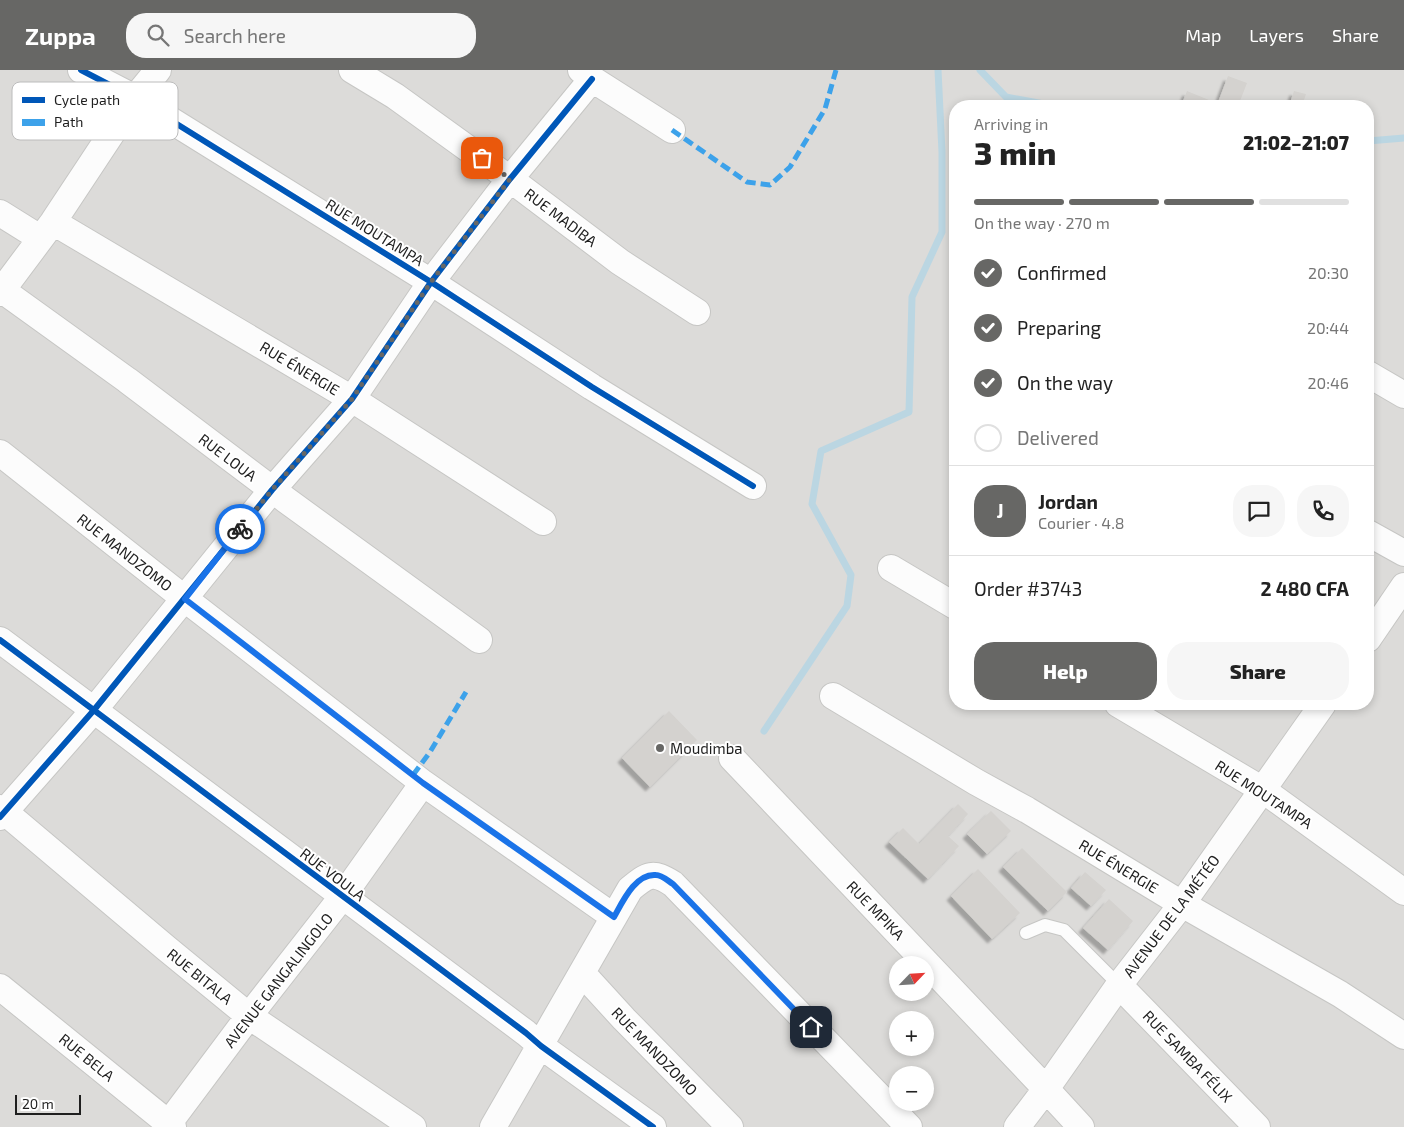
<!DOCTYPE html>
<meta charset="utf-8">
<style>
body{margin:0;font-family:"Exo 2",sans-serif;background:#f6f6f6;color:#222;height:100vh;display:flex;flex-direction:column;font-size:19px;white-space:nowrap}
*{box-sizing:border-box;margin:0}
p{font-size:16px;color:#767676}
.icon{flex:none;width:28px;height:28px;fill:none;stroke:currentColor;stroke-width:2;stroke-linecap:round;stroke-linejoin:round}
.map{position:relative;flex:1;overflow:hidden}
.side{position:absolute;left:949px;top:30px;width:425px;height:610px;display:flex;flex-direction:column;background:#fff;border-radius:20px;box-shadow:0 2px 8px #0003}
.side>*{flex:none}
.needle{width:32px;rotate:65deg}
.fabs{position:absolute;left:889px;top:886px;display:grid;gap:10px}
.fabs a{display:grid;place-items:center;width:45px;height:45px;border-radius:50%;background:#fff;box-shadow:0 2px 8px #0003;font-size:25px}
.scale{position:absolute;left:15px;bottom:12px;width:66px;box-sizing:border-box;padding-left:5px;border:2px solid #1f1f1f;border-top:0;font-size:14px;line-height:18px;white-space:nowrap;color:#1f1f1f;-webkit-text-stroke:4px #fff;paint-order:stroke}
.pin{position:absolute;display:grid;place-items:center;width:42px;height:42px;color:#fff;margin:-21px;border-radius:10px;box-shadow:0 2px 8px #0006}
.courier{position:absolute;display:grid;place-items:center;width:50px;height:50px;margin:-25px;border:4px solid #1a73e8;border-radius:50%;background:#fff;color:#222;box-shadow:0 1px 6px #0007}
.head em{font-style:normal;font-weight:800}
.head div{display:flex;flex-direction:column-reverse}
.head{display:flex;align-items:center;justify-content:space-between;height:85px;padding:0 25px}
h1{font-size:32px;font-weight:800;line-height:38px}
.bar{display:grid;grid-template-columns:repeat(4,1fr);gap:8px 5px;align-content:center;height:60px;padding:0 25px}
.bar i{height:6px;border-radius:4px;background:#e0e0e0}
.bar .active{background:#676765}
.bar p{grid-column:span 4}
.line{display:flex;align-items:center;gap:12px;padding:0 25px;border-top:1px solid #e0e0e0}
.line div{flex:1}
.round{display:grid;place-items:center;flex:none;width:52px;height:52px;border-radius:20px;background:#f6f6f6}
ol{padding:0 25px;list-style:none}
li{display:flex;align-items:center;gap:15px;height:55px}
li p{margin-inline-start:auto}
li .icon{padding:5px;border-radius:50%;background:#676765;color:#fff;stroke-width:4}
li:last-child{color:#767676}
li i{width:28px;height:28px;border:2px solid #e0e0e0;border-radius:50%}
.button{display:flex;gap:10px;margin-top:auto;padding:10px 25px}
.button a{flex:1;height:58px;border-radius:20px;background:#676765;color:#fff;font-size:20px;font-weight:800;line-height:58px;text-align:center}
.button a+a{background:#f6f6f6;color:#222}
header{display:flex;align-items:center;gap:30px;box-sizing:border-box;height:70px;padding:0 25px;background:#676765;color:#fff}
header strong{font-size:24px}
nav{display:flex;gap:28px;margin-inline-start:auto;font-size:18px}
.search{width:350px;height:45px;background:#f6f6f6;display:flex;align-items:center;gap:12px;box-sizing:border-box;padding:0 18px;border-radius:20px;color:#767676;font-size:19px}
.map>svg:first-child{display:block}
.residential{fill:#dcdbd9;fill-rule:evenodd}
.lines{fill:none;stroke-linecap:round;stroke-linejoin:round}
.stream{stroke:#bbd6e2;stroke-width:7}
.building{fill:#d4d2cf;filter:url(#shadow)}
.service-casing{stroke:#c6c6c4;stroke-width:14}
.minor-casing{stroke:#c6c6c4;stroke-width:28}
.service{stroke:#fcfcfc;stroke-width:12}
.minor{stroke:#fcfcfc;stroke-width:26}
.quiet{stroke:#3da2ea;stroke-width:5;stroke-dasharray:10 5;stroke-linecap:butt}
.cycleway-casing{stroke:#fff;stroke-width:9}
.cycleway{stroke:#0057b8;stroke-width:6}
.done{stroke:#676765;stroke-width:5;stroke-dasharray:0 9}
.route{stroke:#1a73e8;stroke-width:6}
.poi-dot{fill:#676765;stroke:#fff;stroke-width:2}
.labels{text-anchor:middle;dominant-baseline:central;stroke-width:4;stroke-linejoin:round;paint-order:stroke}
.street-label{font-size:15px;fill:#1f1f1f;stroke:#fff}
.poi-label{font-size:15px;fill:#1f1f1f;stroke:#fff;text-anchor:start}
.key{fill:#fff;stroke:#bcbcbc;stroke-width:1}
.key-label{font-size:14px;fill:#1f1f1f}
</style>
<header>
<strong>Zuppa</strong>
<div class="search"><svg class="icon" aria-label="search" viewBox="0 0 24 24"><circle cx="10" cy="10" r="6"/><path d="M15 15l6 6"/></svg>Search here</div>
<nav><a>Map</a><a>Layers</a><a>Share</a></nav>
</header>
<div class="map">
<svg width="1404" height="1057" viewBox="0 0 1404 1057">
<defs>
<filter id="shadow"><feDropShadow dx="-4.5" dy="4.5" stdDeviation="1" flood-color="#0004"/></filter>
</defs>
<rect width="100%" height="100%" fill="#edece8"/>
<!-- residential -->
<path class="residential" d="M0,0H1404V1057H0ZM955,36H1368V634H955ZM898,895H925V922H898ZM898,950H925V978H898ZM898,1005H925V1032H898Z"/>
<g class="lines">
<!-- stream -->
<path class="stream" d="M980,0L1006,27L1055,36
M1368,71L1404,68
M764,661L847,536L851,505L812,434L821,381L909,342L912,227L942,162V82L938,0"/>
</g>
<!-- building -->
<path class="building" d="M1228,6L1247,13L1238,36L1217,35Z
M1187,21L1209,30L1207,36H1196L1183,31Z
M1294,21L1306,24L1302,36H1289Z
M669,641L697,670L650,717L622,688Z
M958,734L968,744L948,766L959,776L928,809L889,772L903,758L919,774Z
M991,741L1011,761L987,784L967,764Z
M1022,778L1067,822L1048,841L1003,797Z
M978,799L1020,843L992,869L951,826Z
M1085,802L1106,820L1091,836L1071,818Z
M1109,829L1133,851L1108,880L1083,858Z"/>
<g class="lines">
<!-- service casing -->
<g class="service-casing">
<path id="service" d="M1026,863L1045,855L1064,860L1119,915"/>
</g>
<!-- minor casing -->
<g class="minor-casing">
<path id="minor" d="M81,0L135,28L431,212L592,317L753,416
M352,0L395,26L510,109L620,192L697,242
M581,0L592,9L672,60
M0,143L40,168
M53,152L352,329L543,452
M2,220L127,310L286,430L479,570
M0,223L53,152L135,28L158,0
M1368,304L1404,325
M0,383L185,529L423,713L614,847
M1368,463L1404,483
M891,498L955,536
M1368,569L1404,516
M0,570L526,963L541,976L653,1057
M833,626L976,712L1027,740L1182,834L1340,924L1404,966
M1118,634L1263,720L1404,822
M732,688L1046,1019L1081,1057
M0,738L166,878L249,946L413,1057
M0,747L94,640L272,420L352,329L431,212L510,109L592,9
M582,903L624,949L730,1057
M1119,915L1257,1057
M0,917L173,1057
M166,1057L249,946L342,827L423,713
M493,1057L630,819C648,804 653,801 673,814L909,1057
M1017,1057L1046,1019L1119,915L1182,834L1323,634"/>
</g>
<!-- service -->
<use href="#service" class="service"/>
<!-- minor -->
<use href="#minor" class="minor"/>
<!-- quiet -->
<path class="quiet" d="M672,60L747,112L770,115L790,97L825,39L836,0
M413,705L430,682L466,622"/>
<!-- cycleway casing -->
<g class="cycleway-casing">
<path id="cycleway" d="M81,0L135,28L431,212L592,317L753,416
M0,570L526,963L541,976L653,1057
M0,747L94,640L272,420L352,329L431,212L510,109L592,9"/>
</g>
<!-- cycleway -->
<use href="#cycleway" class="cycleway"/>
</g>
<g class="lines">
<!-- done -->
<path class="done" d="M240,459L272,420L352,329L431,212L510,109L482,88"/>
<!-- route -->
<path class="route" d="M240,459L185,529L423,713L614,847C622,833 635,803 656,805C662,805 668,811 673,814L811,957"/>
</g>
<!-- markers -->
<circle class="poi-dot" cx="660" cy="678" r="5"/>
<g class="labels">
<!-- street labels -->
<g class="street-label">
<text transform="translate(561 147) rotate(37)">RUE MADIBA</text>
<text transform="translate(375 162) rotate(32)">RUE MOUTAMPA</text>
<text transform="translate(300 298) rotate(31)">RUE ÉNERGIE</text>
<text transform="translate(228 387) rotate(37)">RUE LOUA</text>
<text transform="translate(125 482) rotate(38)">RUE MANDZOMO</text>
<text transform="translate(1264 724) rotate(33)">RUE MOUTAMPA</text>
<text transform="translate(1119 796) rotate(31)">RUE ÉNERGIE</text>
<text transform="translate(333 804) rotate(37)">RUE VOULA</text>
<text transform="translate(876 840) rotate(46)">RUE MPIKA</text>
<text transform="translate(1171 846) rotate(-53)">AVENUE DE LA MÉTÉO</text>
<text transform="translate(200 906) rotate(39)">RUE BITALA</text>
<text transform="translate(278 910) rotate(-52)">AVENUE GANGALINGOLO</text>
<text transform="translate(655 981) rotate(46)">RUE MANDZOMO</text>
<text transform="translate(1188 986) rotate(46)">RUE SAMBA FÉLIX</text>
<text transform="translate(87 987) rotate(39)">RUE BELA</text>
</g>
<!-- poi labels -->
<g class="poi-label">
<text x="670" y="678">Moudimba</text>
</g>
</g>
<!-- legend -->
<rect x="12" y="12" width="166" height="58" rx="8" class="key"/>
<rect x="22" y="27" width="23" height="6" fill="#0057b8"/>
<rect x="22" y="49" width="23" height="7" fill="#3da2ea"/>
<g class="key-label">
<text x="54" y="35">Cycle path</text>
<text x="54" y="57">Path</text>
</g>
</svg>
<div class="fabs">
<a><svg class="needle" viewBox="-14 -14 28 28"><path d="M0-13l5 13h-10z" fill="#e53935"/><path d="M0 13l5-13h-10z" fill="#767676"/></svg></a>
<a>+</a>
<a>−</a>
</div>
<div class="scale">20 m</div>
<div class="pin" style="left:482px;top:88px;background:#ea580c"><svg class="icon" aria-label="bag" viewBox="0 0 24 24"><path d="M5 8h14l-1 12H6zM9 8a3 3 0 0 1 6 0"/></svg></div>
<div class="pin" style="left:811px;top:957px;background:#1f2937"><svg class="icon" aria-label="home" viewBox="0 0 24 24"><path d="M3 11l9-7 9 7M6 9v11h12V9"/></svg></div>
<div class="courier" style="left:240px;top:459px"><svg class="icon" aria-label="bike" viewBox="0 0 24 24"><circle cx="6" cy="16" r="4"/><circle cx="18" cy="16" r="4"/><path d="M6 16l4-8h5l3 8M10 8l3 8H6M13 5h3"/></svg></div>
<section class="side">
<div class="head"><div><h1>3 min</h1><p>Arriving in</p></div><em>21:02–21:07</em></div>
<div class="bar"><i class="active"></i><i class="active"></i><i class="active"></i><i></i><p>On the way · 270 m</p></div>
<ol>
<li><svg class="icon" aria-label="check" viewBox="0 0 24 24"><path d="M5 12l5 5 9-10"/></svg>Confirmed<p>20:30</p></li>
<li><svg class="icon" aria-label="check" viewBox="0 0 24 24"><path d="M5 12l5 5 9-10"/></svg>Preparing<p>20:44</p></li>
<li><svg class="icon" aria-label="check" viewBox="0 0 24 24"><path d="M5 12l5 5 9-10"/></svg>On the way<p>20:46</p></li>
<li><i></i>Delivered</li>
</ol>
<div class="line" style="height:90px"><b class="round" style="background:#676765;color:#fff">J</b><div><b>Jordan</b><p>Courier · 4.8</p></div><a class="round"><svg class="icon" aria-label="chat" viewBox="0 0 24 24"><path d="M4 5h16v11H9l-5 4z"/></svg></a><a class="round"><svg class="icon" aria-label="phone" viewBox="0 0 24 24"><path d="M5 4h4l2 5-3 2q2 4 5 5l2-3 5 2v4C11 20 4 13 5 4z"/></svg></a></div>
<div class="line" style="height:65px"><div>Order #3743</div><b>2 480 CFA</b></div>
<div class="button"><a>Help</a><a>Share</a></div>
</section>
</div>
